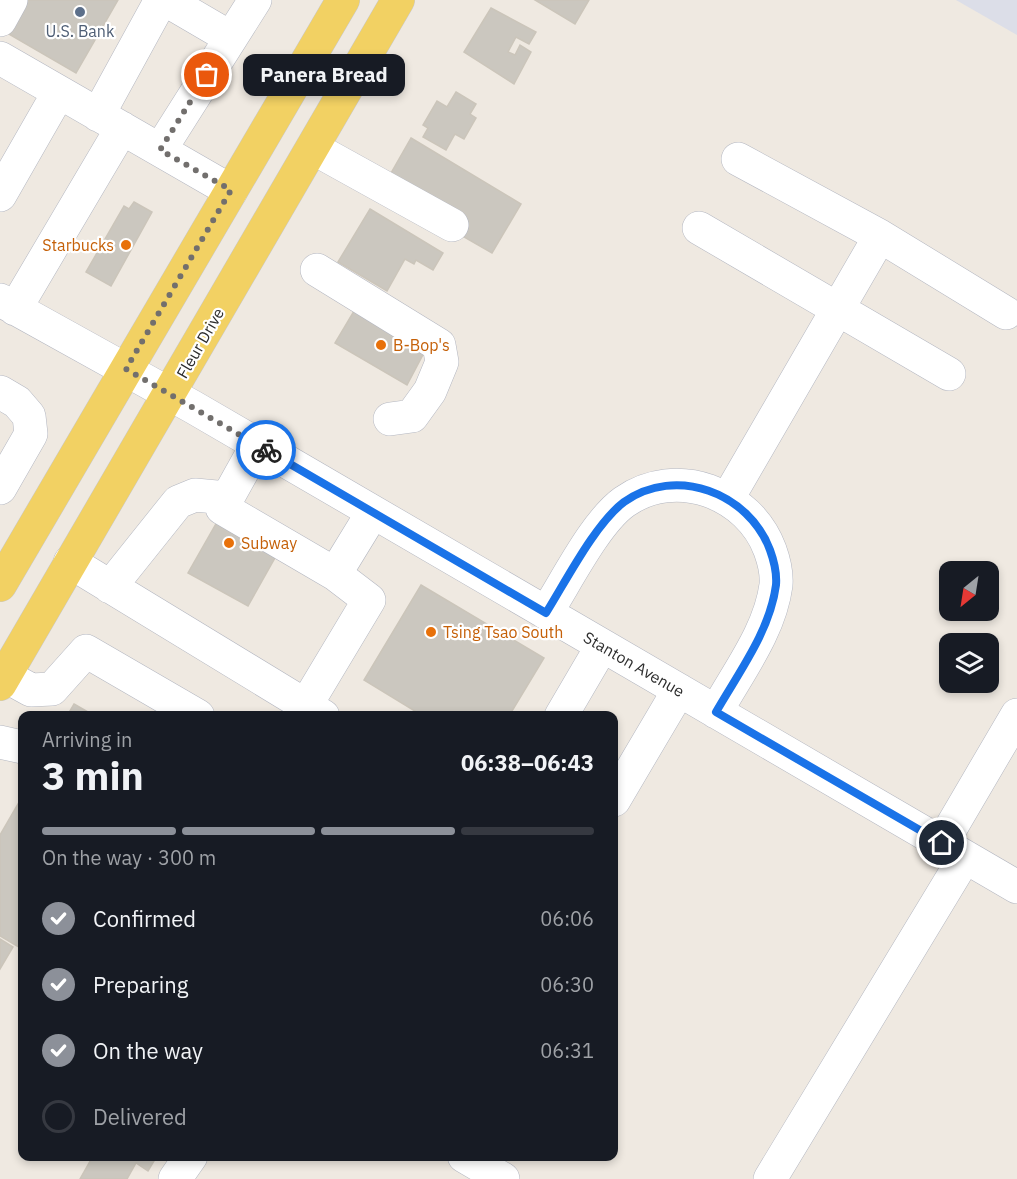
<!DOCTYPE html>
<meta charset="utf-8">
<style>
body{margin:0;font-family:"IBM Plex Sans",sans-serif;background:#242831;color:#f1f3f6;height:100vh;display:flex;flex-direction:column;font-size:22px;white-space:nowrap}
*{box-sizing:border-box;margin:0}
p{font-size:20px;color:#9ea1a6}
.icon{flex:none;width:33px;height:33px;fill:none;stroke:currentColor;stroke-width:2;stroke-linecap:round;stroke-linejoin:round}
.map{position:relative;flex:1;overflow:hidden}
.sheet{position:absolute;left:18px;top:711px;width:600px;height:450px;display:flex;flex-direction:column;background:#171b24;border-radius:12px;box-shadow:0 3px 9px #0003}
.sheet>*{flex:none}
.needle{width:39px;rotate:210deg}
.buttons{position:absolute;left:939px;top:561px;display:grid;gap:12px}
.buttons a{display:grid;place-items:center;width:60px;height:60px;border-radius:12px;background:#171b24;box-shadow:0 3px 9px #0003;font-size:30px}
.pin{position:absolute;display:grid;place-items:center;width:51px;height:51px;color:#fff;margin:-26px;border:3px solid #fff;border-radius:50%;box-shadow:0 2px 6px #0007}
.courier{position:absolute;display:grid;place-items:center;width:60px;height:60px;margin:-30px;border:4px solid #1a73e8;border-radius:50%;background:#fff;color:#222;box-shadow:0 2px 8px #0007}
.bubble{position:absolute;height:42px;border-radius:12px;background:#171b24;box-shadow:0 3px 9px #0003;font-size:20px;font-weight:800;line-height:42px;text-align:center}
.overview em{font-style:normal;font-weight:800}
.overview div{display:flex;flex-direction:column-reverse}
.overview{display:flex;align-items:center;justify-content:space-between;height:102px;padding:0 24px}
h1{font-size:39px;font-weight:800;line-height:45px}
.bar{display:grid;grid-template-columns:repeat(4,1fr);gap:9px 6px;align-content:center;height:72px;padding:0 24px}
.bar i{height:8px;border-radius:4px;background:#363941}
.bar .on{background:#8c9099}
.bar p{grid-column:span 4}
ol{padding:0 24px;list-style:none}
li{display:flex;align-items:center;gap:18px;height:66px}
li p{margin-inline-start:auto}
li .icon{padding:6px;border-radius:50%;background:#8c9099;color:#fff;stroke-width:4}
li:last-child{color:#9ea1a6}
li i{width:33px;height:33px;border:3px solid #363941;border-radius:50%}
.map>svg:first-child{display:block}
.airport{fill:#dcdee8}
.building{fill:#cbc7bf;stroke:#cbc5ba;stroke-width:1.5}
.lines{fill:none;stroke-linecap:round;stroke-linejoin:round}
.minor-casing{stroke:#b4b7c1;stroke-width:34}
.major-casing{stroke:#c9c9c9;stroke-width:34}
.minor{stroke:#fff;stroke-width:33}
.major{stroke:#f2d163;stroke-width:33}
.done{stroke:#726f6d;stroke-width:6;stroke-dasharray:0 10.8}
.route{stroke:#1a73e8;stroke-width:8}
.service-dot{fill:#5c6f8a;stroke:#fff;stroke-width:2}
.food-dot{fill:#e8710a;stroke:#fff;stroke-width:2}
.labels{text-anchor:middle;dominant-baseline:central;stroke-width:4.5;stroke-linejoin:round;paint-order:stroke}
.service-label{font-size:16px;fill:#4e5e75;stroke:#fff}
.food-label{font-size:16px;fill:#c56008;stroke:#fff;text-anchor:start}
.street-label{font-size:16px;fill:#2e2e2e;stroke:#fff}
</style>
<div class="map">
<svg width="1017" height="1179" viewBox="0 0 1017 1179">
<rect width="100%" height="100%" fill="#efe9e1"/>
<!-- airport -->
<path class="airport" d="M956,0H1017V35Z"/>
<!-- building -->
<path class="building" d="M16,0H118L76,73L0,29Z
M535,0H589L575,24Z
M491,8L536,32L529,44L516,37L508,52L515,55L520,45L531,52L514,84L464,52Z
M456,92L476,104L470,114L476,118L464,139L455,134L446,150L423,137L428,128L423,125L437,101L447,107Z
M411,138L521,204L492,253L457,233L391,173Z
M134,202L152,212L111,286L86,272L124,206L129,209Z
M370,209L443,253L433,270L416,260L414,264L405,259L387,291L338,262Z
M357,306L427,347L407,385L335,343Z
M217,522L276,556L248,606L188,573Z
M421,585L544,658L509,716H423L364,680Z
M74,704L95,716H67Z
M22,797V949L0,936V835Z
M0,939L13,947L0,969Z
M93,1156H157L148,1171L136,1163L127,1179H80Z"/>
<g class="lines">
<!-- minor casing -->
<g class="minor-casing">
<path id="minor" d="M166,0L231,38
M0,20L11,0
M0,58L231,191
M98,115L161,0
M313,148L452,225
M160,150L255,0
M738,159L880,236L1006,313
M0,195L59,92
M699,228L949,374
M317,270L439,345L442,362L430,391L412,416L390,419
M0,300L193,407L1017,887
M15,309L122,128
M0,392L17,402L29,416L31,434L0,488
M257,445L222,508L335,574L373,512
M728,498L880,236
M70,562L323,716
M110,587L178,502L195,495L227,498
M546,613C566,582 595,523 624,502C676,465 749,493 770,550C774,561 777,573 776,585C770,631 738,672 716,712
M0,673L31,690L52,689L86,651L198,716
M306,705L369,600L335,574
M561,716L602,646
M0,742L22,747
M614,800L679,690
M942,843L1017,715
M464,1156L503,1179
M175,1179L191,1156
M770,1179L965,857"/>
</g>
<!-- major casing -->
<g class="major-casing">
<path id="major" d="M0,585L343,0
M0,684L398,0"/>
</g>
<!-- minor -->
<use href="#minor" class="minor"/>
<!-- major -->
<use href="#major" class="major"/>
</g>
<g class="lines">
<!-- done -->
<path class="done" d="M207,75L160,150L231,190L126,369L266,450"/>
<!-- route -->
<path class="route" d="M266,450L546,613C566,581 595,524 624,502C676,465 749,493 770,550C774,561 777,573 776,585C770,631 739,672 716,712L942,843"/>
</g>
<!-- markers -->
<circle class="service-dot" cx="80" cy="12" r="6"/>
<g class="food-dot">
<circle cx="126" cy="245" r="6"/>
<circle cx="381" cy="345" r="6"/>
<circle cx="229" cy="543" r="6"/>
<circle cx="431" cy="632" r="6"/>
</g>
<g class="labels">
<!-- service labels -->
<g class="service-label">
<text x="80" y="31">U.S. Bank</text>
</g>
<!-- food labels -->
<g class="food-label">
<text x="114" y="245" text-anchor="end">Starbucks</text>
<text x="393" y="345">B-Bop's</text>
<text x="241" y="543">Subway</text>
<text x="443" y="632">Tsing Tsao South</text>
</g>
<!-- street labels -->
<g class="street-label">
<text transform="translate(200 343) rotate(-60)">Fleur Drive</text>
<text transform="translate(634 664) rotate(30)">Stanton Avenue</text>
</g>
</g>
</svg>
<div class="buttons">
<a><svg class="needle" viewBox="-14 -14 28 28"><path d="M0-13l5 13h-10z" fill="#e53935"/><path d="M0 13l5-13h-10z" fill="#9ea1a6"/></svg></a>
<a><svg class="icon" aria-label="layers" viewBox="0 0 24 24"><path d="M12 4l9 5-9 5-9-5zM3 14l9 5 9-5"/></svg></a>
</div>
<div class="pin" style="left:207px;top:75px;background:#ea580c"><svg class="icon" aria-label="bag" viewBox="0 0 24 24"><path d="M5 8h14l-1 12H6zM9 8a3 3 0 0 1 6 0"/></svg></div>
<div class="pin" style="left:942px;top:843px;background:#1f2937"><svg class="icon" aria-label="home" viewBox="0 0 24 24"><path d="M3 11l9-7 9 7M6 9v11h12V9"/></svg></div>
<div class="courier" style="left:266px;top:450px"><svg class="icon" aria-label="bike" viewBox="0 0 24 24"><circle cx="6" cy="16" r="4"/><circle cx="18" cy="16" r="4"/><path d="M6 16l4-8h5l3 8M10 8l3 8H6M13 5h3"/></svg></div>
<div class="bubble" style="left:243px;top:54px;width:162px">Panera Bread</div>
<section class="sheet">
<div class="overview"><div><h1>3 min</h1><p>Arriving in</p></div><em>06:38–06:43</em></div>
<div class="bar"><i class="on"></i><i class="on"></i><i class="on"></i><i></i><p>On the way · 300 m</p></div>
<ol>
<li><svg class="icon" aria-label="check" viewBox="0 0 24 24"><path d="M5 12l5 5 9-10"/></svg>Confirmed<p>06:06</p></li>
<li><svg class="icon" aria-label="check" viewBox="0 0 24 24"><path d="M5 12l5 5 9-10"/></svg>Preparing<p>06:30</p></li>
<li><svg class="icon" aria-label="check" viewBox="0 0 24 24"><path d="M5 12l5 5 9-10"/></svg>On the way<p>06:31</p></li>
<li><i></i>Delivered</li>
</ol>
</section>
</div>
